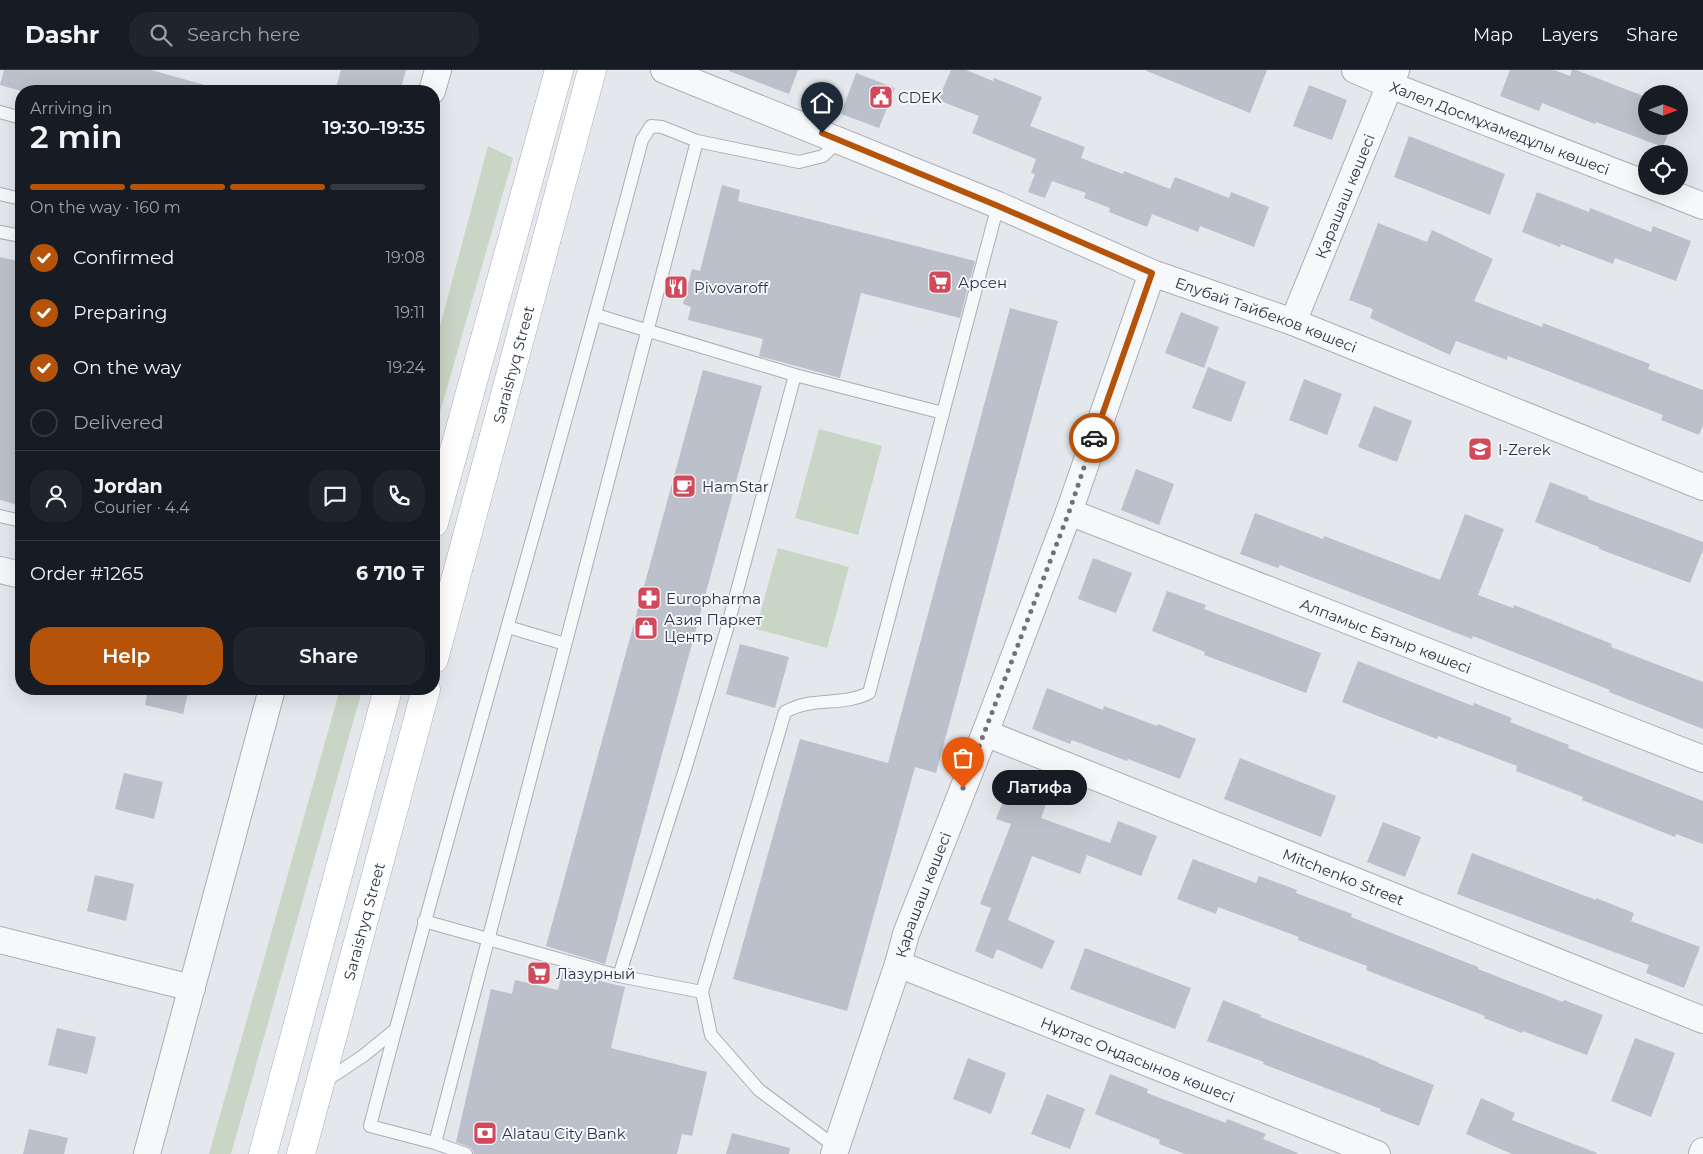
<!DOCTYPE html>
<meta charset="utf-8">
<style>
body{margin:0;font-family:Montserrat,sans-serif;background:#20242c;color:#f1f3f6;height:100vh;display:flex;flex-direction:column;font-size:19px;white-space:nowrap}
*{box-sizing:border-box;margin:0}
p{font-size:16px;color:#9ea1a6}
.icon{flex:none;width:28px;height:28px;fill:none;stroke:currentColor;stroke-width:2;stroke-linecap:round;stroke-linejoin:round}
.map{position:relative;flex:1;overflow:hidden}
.panel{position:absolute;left:15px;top:15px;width:425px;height:610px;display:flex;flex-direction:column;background:#171b24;border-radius:20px;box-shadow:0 5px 20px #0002}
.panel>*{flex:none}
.needle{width:32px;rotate:90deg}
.fabs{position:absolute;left:1638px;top:15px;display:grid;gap:10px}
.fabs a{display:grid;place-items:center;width:50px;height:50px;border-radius:50%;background:#171b24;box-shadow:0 5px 20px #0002;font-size:25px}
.pin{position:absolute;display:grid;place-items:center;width:42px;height:42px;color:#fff;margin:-51px -21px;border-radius:50% 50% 50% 0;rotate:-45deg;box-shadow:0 0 5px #0007}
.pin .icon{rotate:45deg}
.courier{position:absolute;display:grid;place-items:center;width:50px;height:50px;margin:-25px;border:4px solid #b45309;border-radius:50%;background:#fff;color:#222;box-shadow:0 1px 6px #0007}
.bubble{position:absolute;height:35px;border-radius:18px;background:#171b24;box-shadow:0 5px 20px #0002;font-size:16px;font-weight:600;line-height:35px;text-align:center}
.headline em{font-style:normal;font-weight:600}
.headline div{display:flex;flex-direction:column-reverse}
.headline{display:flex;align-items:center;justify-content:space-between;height:85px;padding:0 15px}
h1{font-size:32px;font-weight:600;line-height:38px}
.bar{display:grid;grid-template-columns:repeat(4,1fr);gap:8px 5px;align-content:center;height:60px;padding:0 15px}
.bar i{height:6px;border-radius:4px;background:#363941}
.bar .on{background:#b45309}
.bar p{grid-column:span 4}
.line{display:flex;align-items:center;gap:12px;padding:0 15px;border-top:1px solid #363941}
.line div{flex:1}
.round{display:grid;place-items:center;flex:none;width:52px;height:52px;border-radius:20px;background:#20242c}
ol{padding:0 15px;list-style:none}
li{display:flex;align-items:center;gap:15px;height:55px}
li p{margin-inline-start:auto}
li .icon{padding:5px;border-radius:50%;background:#b45309;color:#fff;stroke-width:4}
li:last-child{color:#9ea1a6}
li i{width:28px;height:28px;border:2px solid #363941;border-radius:50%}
.action{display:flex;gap:10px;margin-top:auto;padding:10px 15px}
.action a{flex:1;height:58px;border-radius:20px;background:#b45309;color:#fff;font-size:20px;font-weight:600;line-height:58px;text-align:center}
.action a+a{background:#20242c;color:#f1f3f6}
header{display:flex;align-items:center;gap:30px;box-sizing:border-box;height:70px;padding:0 25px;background:#171b24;border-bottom:1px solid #363941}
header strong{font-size:24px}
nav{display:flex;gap:28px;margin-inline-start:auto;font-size:18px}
.search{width:350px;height:45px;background:#20242c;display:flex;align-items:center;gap:12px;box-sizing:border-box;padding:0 18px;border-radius:20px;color:#9ea1a6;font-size:19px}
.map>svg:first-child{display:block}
.green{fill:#c9d6c5}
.building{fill:#bbc0ca}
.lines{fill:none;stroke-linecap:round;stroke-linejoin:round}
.service-casing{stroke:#a9aeb7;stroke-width:14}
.minor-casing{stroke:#a9aeb7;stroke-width:28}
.secondary-casing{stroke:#a9aeb7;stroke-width:29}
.service{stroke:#f7f8fa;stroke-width:12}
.minor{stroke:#f7f8fa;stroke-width:26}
.secondary{stroke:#fff;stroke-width:28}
.done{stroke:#6c737f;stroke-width:5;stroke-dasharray:0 9}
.route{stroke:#b45309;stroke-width:6}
.labels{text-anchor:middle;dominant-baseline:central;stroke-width:4;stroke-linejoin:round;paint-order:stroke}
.poi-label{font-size:15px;fill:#2b3445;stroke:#f4f6f9;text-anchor:start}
.street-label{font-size:15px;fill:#2b3445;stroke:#f4f6f9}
</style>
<header>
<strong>Dashr</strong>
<div class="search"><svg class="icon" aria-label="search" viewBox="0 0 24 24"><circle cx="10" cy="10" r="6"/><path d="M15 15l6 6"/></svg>Search here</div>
<nav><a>Map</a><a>Layers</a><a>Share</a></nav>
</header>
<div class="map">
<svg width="1703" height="1084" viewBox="0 0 1703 1084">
<rect width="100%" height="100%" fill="#e4e7ec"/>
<!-- green -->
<path class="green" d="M488,76L513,88L434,363V279Z
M819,359L882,376L858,465L795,448Z
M778,478L849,497L827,578L756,559Z
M340,619H354L361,624L231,1084H209Z"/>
<!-- building -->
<path class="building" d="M4,0H151L208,16L207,21H21L0,15Z
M341,0H406L400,21H335Z
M729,0H798L789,24L729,1Z
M951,0H966L993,11L994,8L1042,27L1030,56L1085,77L1081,88L1123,104L1124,101L1170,119L1175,107L1229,128L1231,122L1269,137L1254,177L1200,156L1198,162L1152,144L1147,157L1109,142L1110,138L1084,128L1086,123L1052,111L1045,128L1028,122L1035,104L1031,103L1036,89L972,63L979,46L938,30Z
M1147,0H1267L1250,43L1147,1Z
M1510,0H1554L1570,6L1572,0H1576L1646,27V56H1671L1663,77L1596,52L1595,54L1542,33L1539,41L1500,26Z
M856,3L895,18L879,58L841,44Z
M1309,15L1347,30L1332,70L1293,56Z
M1409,66L1505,104L1490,145L1394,107Z
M722,115L740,120L738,131L975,191L960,248L861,223L840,308L759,286L763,269L688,250L691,237L683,234L692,199L700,201Z
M1537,122L1589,142L1590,138L1651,162L1653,156L1691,171L1676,211L1615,188L1613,194L1561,174L1560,177L1522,162Z
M1378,153L1427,172L1432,160L1493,189L1474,231L1542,257L1543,253L1650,294L1648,299L1703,320V355L1699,365L1661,350L1663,345L1508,286L1507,290L1456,271L1450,285L1370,248L1373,239L1349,230Z
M0,187L21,192V436L0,430Z
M1010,238L1058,251L936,703L915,697L847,941L733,909L800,669L888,693Z
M1181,242L1219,257L1204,298L1165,283Z
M1208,297L1246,312L1231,352L1192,338Z
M703,300L762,316L605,894L546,876Z
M1304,309L1342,324L1327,365L1289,350Z
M1374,336L1412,351L1397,392L1358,377Z
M1136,399L1174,414L1159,455L1121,440Z
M1550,412L1589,427L1588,429L1703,472V480L1690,513L1599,479V477L1535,452Z
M1255,443L1323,469L1324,466L1440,510L1465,444L1504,459L1478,525L1513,538L1514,535L1552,550L1612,574L1611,577L1703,612V659L1609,622L1610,620L1473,566L1472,569L1280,495L1278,498L1240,484Z
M1093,488L1132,503L1116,543L1078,529Z
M1167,521L1206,535L1204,539L1321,583L1306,623L1204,585L1205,582L1152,561Z
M740,574L789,587L775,638L726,624Z
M1358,591L1473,636L1474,633L1512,648L1510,652L1569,675L1568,678L1703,731V774L1676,764L1675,767L1582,730L1583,727L1516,701L1517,696L1438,666L1437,669L1342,632Z
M1047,618L1103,640L1104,636L1157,656L1158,654L1196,669L1180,709L1128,689L1127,691L1072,670L1070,674L1032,659Z
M148,619H189L183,644L145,635Z
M1240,688L1336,726L1321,767L1224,729Z
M124,703L163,712L154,749L115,739Z
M1012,708L1050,723L1041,748L1110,773L1118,751L1157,766L1141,806L1087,785L1080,804L1032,786L1008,850L1055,871L1042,899L997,879L993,889L975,881L991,838L980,834L1011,754L996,749Z
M1383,752L1421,767L1405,807L1367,792Z
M1472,783L1596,830V828L1634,843L1631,851L1700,877L1684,918L1646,903L1649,895L1457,824Z
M1193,789L1256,813L1259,806L1297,820L1296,823L1352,844L1351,847L1478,897V899L1563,932L1564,930L1603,945L1587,985L1523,961L1522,963L1484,948L1485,946L1366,900L1367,896L1298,870L1299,867L1218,837L1216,844L1177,829Z
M95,805L134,814L126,851L87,841Z
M1085,878L1191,918L1175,959L1070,919Z
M563,899L600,909V911L625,917L611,978L707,1002L692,1066L682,1064L677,1084H474L472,1079L469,1077L456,1072L491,919L512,924L515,910L558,920Z
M1223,930L1261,945L1260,947L1378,992V993L1434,1015L1419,1056L1380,1041L1381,1039L1263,994L1264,992L1207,971Z
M57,958L96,967L87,1004L48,995Z
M1635,968L1675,983L1651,1047L1611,1031Z
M968,988L1006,1003L991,1044L953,1029Z
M1110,1004L1148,1019L1147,1023L1226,1053L1227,1049L1266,1064L1263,1069L1298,1083V1084H1185L1159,1074L1160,1070L1095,1044Z
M1047,1024L1085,1039L1070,1079L1031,1064Z
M1481,1028L1515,1043L1512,1050L1597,1083V1084H1512L1466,1064Z
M29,1059L68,1068L64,1084H23Z
M732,1063L790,1078L789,1084H726Z"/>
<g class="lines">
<!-- service casing -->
<g class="service-casing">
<path id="service" d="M0,42L21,48
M697,71L662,57L651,56L642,70C555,400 456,726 370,1056L435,1073C524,740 607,405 697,71L799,92L823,86L840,70
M0,124L21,129
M0,162L21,166
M596,245L795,305L943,343L869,623C841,637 812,626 785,642L702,922
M943,343L998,135
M0,446L21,451
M508,557L565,574
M424,851L619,906L702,922L711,965L759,1020L836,1077
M619,906L687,693L726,562L795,305
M324,1012L363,986L395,960
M435,1073L466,1084"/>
</g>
<!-- minor casing -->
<g class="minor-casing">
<g id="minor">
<path id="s1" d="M664,0L998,135L1152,203L1293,252L1703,417"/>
<path id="s2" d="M1355,0L1390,15L1646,114"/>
<path d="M432,21L438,0"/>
<path d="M1652,116L1703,136"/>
<path id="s3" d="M1293,252L1396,0"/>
<path id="s4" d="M1069,442L1703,689"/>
<path d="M0,500L21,505"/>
<path id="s5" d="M985,663L1703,950"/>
<path d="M0,870L192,918"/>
<path id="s6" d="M898,894L1377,1084"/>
<path d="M147,1084L272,619"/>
<path id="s7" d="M834,1084L898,894L906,864L985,663L1069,442L1152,203"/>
<path d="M1702,1084L1703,1081"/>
</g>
</g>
<!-- secondary casing -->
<g class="secondary-casing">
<g id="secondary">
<path d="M434,453L559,0"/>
<path id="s8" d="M434,589L592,0"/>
<path d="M263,1084L388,619"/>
<path id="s9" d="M301,1084L426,619"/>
</g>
</g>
<!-- service -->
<use href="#service" class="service"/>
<!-- minor -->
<use href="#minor" class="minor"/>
<!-- secondary -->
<use href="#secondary" class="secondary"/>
</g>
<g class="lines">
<!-- done -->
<path class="done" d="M963,718L1069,442L1094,368"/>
<!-- route -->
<path class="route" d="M822,63L998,136L1152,203L1094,368"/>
</g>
<!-- icons -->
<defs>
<g id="civic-square" transform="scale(1.25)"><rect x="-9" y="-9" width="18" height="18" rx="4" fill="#d1495b" stroke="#f4f6f9"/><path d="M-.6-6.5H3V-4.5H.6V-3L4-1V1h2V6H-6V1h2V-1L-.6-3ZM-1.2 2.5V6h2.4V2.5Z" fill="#fff"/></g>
<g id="supermarket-square" transform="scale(1.25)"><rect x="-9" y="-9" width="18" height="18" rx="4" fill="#d1495b" stroke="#f4f6f9"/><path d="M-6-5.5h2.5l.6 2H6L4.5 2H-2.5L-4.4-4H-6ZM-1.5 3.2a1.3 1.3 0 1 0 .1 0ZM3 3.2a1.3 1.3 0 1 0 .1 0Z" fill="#fff"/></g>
<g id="restaurant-square" transform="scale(1.25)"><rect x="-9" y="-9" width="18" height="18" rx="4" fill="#d1495b" stroke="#f4f6f9"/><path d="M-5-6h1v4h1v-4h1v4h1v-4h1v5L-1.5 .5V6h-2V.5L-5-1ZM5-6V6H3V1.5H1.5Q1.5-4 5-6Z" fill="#fff"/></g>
<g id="school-square" transform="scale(1.25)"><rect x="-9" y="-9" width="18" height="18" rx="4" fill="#d1495b" stroke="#f4f6f9"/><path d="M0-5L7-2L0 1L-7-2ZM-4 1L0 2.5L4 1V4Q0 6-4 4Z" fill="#fff"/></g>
<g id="cafe-square" transform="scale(1.25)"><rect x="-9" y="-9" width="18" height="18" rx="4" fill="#d1495b" stroke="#f4f6f9"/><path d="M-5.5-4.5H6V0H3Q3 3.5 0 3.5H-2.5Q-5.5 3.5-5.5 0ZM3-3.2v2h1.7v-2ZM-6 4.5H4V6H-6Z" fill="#fff"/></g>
<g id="pharmacy-square" transform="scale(1.25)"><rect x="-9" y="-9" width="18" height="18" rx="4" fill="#d1495b" stroke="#f4f6f9"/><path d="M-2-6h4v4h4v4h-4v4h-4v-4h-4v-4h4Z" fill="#fff"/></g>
<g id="shop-square" transform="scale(1.25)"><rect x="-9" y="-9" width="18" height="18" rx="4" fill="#d1495b" stroke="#f4f6f9"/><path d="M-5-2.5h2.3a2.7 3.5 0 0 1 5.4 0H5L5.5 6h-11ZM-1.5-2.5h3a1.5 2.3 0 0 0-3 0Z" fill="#fff"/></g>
<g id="bank-square" transform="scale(1.25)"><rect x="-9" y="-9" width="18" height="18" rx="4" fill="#d1495b" stroke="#f4f6f9"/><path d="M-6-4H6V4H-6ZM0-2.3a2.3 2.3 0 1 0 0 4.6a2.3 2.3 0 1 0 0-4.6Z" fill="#fff"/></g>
</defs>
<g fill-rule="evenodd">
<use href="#civic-square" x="881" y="27"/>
<use href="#supermarket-square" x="940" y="212"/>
<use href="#restaurant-square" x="676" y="217"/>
<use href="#school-square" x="1480" y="379"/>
<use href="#cafe-square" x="684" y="416"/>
<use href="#pharmacy-square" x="649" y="528"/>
<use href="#shop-square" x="646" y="558"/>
<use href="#supermarket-square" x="539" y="903"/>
<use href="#bank-square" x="485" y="1063"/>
</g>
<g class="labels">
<!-- poi labels -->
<g class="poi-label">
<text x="898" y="27">CDEK</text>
<text x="958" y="212">Арсен</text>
<text x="694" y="217">Pivovaroff</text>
<text x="1498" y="379">I-Zerek</text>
<text x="702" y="416">HamStar</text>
<text x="666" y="528">Europharma</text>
<text x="664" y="549">Азия Паркет<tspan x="664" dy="17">Центр</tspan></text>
<text x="556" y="903">Лазурный</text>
<text x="502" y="1063">Alatau City Bank</text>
</g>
<!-- street labels -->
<g class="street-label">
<text stroke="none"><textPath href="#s2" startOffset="156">Халел Досмұхамедұлы көшесі</textPath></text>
<text stroke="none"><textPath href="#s3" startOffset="136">Қарашаш көшесі</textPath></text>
<text stroke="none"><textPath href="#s1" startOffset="650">Елубай Тайбеков көшесі</textPath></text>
<text stroke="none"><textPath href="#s8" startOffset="305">Saraishyq Street</textPath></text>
<text stroke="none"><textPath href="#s4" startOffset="340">Алпамыс Батыр көшесі</textPath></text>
<text stroke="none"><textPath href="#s5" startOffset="386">Mitchenko Street</textPath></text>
<text stroke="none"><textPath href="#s7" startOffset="274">Қарашаш көшесі</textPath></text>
<text stroke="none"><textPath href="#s9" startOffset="241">Saraishyq Street</textPath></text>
<text stroke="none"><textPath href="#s6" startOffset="258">Нұртас Оңдасынов көшесі</textPath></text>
</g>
</g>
</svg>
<div class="fabs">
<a><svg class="needle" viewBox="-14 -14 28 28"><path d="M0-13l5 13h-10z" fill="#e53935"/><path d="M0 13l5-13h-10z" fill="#9ea1a6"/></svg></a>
<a><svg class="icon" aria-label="locate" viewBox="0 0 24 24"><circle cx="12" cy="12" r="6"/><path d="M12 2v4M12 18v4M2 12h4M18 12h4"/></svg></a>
</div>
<div class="pin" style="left:963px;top:718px;background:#ea580c"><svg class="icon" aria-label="bag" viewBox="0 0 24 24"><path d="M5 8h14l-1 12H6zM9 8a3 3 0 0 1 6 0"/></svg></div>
<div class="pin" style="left:822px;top:63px;background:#1f2937"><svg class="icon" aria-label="home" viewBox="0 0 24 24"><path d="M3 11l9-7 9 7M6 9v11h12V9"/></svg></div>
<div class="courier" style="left:1094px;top:368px"><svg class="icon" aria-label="car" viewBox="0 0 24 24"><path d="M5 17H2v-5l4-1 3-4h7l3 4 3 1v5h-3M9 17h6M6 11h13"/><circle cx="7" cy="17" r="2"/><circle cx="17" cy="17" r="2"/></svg></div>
<div class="bubble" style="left:992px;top:700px;width:95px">Латифа</div>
<section class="panel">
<div class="headline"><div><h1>2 min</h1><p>Arriving in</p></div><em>19:30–19:35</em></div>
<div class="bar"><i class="on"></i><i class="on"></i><i class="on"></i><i></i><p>On the way · 160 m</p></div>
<ol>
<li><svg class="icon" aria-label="check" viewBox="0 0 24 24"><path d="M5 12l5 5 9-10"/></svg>Confirmed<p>19:08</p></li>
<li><svg class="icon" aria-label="check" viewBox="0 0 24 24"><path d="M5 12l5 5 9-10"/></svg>Preparing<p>19:11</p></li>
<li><svg class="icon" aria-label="check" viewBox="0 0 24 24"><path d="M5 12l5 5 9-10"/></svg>On the way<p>19:24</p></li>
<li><i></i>Delivered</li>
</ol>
<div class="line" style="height:90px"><a class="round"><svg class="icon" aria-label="person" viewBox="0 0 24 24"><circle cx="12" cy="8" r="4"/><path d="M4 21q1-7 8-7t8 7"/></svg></a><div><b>Jordan</b><p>Courier · 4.4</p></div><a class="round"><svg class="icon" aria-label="chat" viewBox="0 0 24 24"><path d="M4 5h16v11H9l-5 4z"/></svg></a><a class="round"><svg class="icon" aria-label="phone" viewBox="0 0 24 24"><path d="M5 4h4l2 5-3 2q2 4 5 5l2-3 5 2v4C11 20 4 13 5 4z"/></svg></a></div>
<div class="line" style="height:65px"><div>Order #1265</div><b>6 710 ₸</b></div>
<div class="action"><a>Help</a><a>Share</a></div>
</section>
</div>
